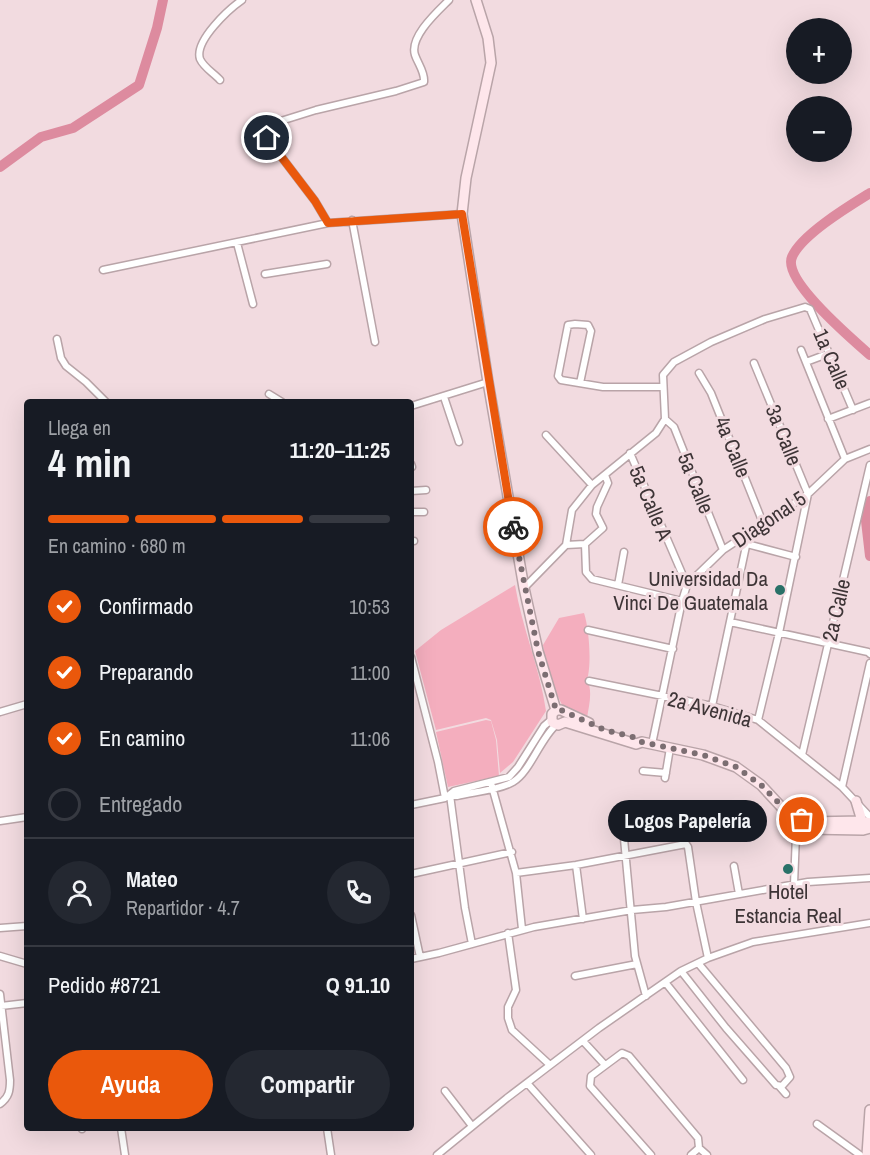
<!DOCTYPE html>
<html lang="es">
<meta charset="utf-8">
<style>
body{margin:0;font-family:"Archivo Narrow",sans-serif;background:#242831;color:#f1f3f6;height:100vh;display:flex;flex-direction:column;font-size:22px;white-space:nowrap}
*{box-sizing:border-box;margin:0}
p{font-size:20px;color:#9ea1a6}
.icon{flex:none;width:33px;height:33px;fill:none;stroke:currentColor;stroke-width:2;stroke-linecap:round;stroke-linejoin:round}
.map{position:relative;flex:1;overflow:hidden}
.side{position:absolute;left:24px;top:399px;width:390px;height:732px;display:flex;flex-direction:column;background:#171b24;border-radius:6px;box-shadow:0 6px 24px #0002}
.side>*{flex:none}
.controls{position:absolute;left:786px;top:18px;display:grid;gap:12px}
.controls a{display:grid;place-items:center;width:66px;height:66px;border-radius:50%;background:#171b24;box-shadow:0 6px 24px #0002;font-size:30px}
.pin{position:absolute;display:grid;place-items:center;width:51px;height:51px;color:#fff;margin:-26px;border:3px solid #fff;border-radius:50%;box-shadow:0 2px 6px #0007}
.courier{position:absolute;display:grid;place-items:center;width:60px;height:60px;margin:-30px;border:4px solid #ea580c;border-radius:50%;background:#fff;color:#222;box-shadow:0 2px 8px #0007}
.bubble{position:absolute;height:42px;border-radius:21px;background:#171b24;box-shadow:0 6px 24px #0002;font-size:20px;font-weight:700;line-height:42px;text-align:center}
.headline em{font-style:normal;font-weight:700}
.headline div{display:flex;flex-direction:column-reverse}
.headline{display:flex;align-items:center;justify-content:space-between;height:102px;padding:0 24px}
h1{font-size:39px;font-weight:700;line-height:45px}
.bar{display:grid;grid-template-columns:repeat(4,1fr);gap:9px 6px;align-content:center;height:72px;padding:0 24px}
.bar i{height:8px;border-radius:4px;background:#363941}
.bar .active{background:#ea580c}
.bar p{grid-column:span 4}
.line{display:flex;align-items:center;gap:15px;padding:0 24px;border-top:2px solid #363941}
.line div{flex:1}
.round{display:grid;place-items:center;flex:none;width:63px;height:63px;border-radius:32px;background:#242831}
ol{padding:0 24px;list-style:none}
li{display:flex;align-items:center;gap:18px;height:66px}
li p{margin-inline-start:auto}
li .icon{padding:6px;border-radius:50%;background:#ea580c;color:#fff;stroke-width:4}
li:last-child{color:#9ea1a6}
li i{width:33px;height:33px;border:3px solid #363941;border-radius:50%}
.action{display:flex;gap:12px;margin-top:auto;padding:12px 24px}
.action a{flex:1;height:69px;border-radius:36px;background:#ea580c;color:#fff;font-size:24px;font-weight:700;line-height:69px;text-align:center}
.action a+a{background:#242831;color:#f1f3f6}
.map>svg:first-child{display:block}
.green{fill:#f4aebe}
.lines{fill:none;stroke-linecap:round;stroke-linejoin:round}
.river{stroke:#dd8b9f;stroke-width:10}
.street-casing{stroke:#b9a4a8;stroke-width:9}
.secondary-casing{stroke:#b9a4a8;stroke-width:12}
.street{stroke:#fff;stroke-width:6}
.secondary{stroke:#fee6eb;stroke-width:9}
.done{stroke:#7c6e72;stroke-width:6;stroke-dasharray:0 10.8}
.route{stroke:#ea580c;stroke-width:8}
.poi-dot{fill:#297168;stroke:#f2dbe0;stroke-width:2}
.labels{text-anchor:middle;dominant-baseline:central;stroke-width:6;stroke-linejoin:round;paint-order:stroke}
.street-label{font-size:21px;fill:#3d3436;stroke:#f2dbe0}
.poi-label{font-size:21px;fill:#3d3436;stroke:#f2dbe0;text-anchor:end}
</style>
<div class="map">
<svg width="870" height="1155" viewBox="0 0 870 1155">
<rect width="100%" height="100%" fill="#f2dbe0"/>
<!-- green -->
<path class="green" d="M515,585C522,628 540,668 546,711L513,762L500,773L497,740L491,720L486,718L436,730L415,651L441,630Z
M584,613C589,628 592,664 587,680C593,691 589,705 587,718L562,705L552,684L545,661L543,645L559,618Z
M486,720L491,721L496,740L499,776L448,787L436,732Z"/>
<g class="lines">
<!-- river -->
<path class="river" d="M0,167L41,137L73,128L139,85L157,28L163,0
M870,193C849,206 801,235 792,257C782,280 853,340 870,355
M870,501L866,521L870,556"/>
<!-- street casing -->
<g class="street-casing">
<path id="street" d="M220,80C214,73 204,68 200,59C194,41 229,9 242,0
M352,220L375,342
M328,223L315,201L267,138L264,133L268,125L316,110L396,91L424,82C425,72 418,64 415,55C409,37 437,12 449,0
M237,243L253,304
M103,270L328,223L462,214
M265,274L327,264
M57,339L61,358L66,366L86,382L106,402
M801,350L845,459
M806,362L830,353
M754,363L808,494L779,633L758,720
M699,373L711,393L763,523
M580,383L591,331L588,325L575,324L568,325L558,376L561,380L603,387H663
M269,394L282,402
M444,397L459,442
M411,406L488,382
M665,419L674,427L723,550
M828,419L870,403
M546,435L592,485
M630,453L687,585
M411,464L412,467
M411,491L426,490
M411,512H424
M411,541H414
M585,544L603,528L596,514L597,507L608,483L605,475
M747,544L796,557
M566,545L585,544L586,572L592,579L682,601
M618,585L624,552
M524,588L566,545L572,510L592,485L656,433L665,419L663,375L674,362L711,342L765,319L805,307L810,309L853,410
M730,622L868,652L870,654
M588,630L673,649
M411,657L438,762L445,798
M589,681L712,706L758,720L842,787L870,817
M712,706L749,532
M0,712L27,704
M652,744L682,601L687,585L723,550L808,494L845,459L870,449
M802,755L870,465
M643,771L666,773
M665,778L670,748
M491,783L516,873L522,929
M842,787L870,663
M450,795L465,908L472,944
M450,795L457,796C473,792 500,790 513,782C530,772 540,739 556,725
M411,805L445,798L454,791L509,777L518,767L544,726L551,720
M0,821L27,817
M620,827L623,828L635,956L646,996
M576,865L583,919
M734,866L739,894
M516,873L576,865L686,844L688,847L696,902L708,958
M411,874L512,852
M794,884L796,835L801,823
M411,915L420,957
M0,928L27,926
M508,933L516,990L508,1007V1018L512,1030L550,1065
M0,956L27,964
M411,959L439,953L534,927L632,910L666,907L808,882L870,878
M681,971L726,1028L776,1085L782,1086L790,1077L786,1068L698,963
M575,976L637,964
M665,982L743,1080
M0,994L10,1080C10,1091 9,1097 0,1104
M1,1006L27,1003
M583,1041L605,1065
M527,1083L591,1155
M779,1086L786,1094
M445,1091L472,1126
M817,1124L860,1155
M121,1128L125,1155
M327,1128L331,1155
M82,1129V1128
M699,1148L707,1155
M437,1155L507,1098L599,1028L681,971L708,958L753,942L870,923
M651,1155L590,1086L591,1076L622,1053L629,1056L698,1138L699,1148L691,1155"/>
</g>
<!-- secondary casing -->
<g class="secondary-casing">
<path id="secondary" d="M476,0L488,38L491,63L466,178L462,214L488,382L524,588L538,651L556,710
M556,710H561L589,723
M556,710L552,714V722L558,725L565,722
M565,722L636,744L642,742L703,755L736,767L761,785L799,826L809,829L863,830L870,828
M856,801L862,821
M788,809L802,820L809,822L862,821L870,823
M867,1155L870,1110"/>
</g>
<!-- street -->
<use href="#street" class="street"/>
<!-- secondary -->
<use href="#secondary" class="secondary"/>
</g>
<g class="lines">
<!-- done -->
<path class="done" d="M513,527L538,651L556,710H561L605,730L637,738L642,742L703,755L736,767L761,785L779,803L802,820"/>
<!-- route -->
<path class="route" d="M267,138L315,201L328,223L462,214L513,527"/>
</g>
<!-- markers -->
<g class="poi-dot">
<circle cx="780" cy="590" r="6"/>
<circle cx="788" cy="869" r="6"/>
</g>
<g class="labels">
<!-- street labels -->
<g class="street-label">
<text transform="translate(832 359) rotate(67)">1a Calle</text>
<text transform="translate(784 435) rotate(68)">3a Calle</text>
<text transform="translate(733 447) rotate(68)">4a Calle</text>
<text transform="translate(696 483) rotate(68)">5a Calle</text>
<text transform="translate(651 503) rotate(67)">5a Calle A</text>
<text transform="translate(769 519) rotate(-34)">Diagonal 5</text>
<text transform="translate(836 610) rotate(-77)">2a Calle</text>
<text transform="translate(710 709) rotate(15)">2a Avenida</text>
</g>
<!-- poi labels -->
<g class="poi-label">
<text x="768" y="578">Universidad Da<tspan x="768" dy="24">Vinci De Guatemala</tspan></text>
<text x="788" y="891" text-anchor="middle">Hotel<tspan x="788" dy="24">Estancia Real</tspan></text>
</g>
</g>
</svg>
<div class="controls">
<a>+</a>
<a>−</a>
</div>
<div class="pin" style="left:802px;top:820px;background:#ea580c"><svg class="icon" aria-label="bag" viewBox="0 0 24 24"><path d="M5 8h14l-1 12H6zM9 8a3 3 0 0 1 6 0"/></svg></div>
<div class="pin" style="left:267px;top:138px;background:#1f2937"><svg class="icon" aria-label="home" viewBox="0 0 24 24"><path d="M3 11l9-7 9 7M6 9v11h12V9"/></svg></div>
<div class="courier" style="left:513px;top:527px"><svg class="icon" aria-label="bike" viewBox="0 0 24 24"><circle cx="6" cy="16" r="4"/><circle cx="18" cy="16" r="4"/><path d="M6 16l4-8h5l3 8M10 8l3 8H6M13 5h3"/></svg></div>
<div class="bubble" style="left:608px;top:800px;width:159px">Logos Papelería</div>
<section class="side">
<div class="headline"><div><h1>4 min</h1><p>Llega en</p></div><em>11:20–11:25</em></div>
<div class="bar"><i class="active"></i><i class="active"></i><i class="active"></i><i></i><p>En camino · 680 m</p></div>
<ol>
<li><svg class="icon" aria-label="check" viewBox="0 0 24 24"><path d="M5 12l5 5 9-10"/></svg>Confirmado<p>10:53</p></li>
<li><svg class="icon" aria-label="check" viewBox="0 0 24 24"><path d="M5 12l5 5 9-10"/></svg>Preparando<p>11:00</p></li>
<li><svg class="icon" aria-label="check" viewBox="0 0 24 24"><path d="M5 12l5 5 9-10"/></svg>En camino<p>11:06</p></li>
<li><i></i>Entregado</li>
</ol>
<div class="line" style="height:108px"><a class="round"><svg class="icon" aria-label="person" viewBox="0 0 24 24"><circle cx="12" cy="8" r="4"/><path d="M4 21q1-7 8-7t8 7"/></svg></a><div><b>Mateo</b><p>Repartidor · 4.7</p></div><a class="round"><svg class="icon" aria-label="phone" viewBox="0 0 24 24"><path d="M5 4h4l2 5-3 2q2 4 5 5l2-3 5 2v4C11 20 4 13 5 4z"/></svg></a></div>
<div class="line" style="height:78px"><div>Pedido #8721</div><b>Q 91.10</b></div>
<div class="action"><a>Ayuda</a><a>Compartir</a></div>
</section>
</div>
